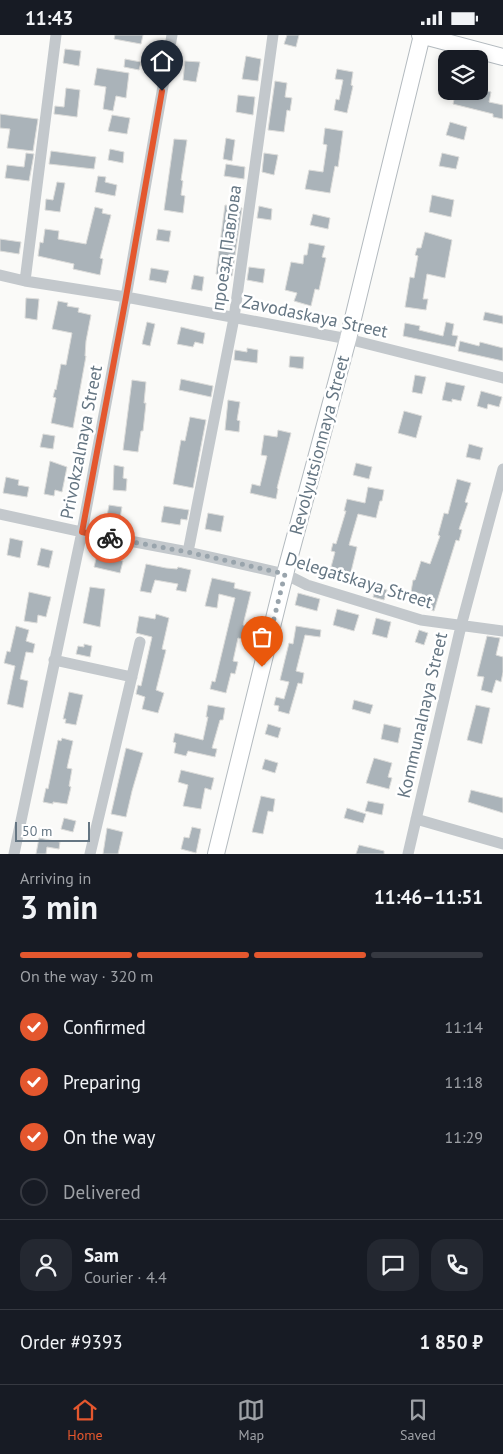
<!DOCTYPE html>
<meta charset="utf-8">
<style>
body{margin:0;font-family:"PT Sans",sans-serif;background:#242831;color:#f1f3f6;height:100vh;display:flex;flex-direction:column;font-size:19px;white-space:nowrap}
*{box-sizing:border-box;margin:0}
p{font-size:16px;color:#9ea1a6}
.icon{flex:none;width:28px;height:28px;fill:none;stroke:currentColor;stroke-width:2;stroke-linecap:round;stroke-linejoin:round}
.map{position:relative;height:819px;overflow:hidden}
.drawer{display:flex;flex-direction:column;background:#171b24;flex:1}
.drawer>*{flex:none}
.controls{position:absolute;left:438px;top:15px;display:grid;gap:10px}
.controls a{display:grid;place-items:center;width:50px;height:50px;border-radius:10px;background:#171b24;box-shadow:0 2px 8px #0003;font-size:25px}
.scale{position:absolute;left:15px;bottom:12px;width:75px;box-sizing:border-box;padding-left:5px;border:2px solid #657683;border-top:0;font-size:14px;line-height:18px;white-space:nowrap;color:#657683;-webkit-text-stroke:4px #fff;paint-order:stroke}
.pin{position:absolute;display:grid;place-items:center;width:42px;height:42px;color:#fff;margin:-51px -21px;border-radius:50% 50% 50% 0;rotate:-45deg;box-shadow:0 0 5px #0007}
.pin .icon{rotate:45deg}
.courier{position:absolute;display:grid;place-items:center;width:50px;height:50px;margin:-25px;border:4px solid #e4572e;border-radius:50%;background:#fff;color:#222;box-shadow:0 1px 6px #0007}
.overview em{font-style:normal;font-weight:800}
.overview div{display:flex;flex-direction:column-reverse}
.overview{display:flex;align-items:center;justify-content:space-between;height:85px;padding:0 20px}
h1{font-size:32px;font-weight:800;line-height:38px}
.bar{display:grid;grid-template-columns:repeat(4,1fr);gap:8px 5px;align-content:center;height:60px;padding:0 20px}
.bar i{height:6px;border-radius:4px;background:#363941}
.bar .selected{background:#e4572e}
.bar p{grid-column:span 4}
.line{display:flex;align-items:center;gap:12px;padding:0 20px;border-top:1px solid #363941}
.line div{flex:1}
.round{display:grid;place-items:center;flex:none;width:52px;height:52px;border-radius:15px;background:#242831}
ol{padding:0 20px;list-style:none}
li{display:flex;align-items:center;gap:15px;height:55px}
li p{margin-inline-start:auto}
li .icon{padding:5px;border-radius:50%;background:#e4572e;color:#fff;stroke-width:4}
li:last-child{color:#9ea1a6}
li i{width:28px;height:28px;border:2px solid #363941;border-radius:50%}
.status{display:flex;justify-content:space-between;align-items:center;height:35px;padding:0 25px;background:#171b24;direction:ltr}
.status svg{height:14px;fill:currentColor}
.menu{display:flex;justify-content:space-around;align-items:center;height:70px;border-top:1px solid #363941;background:#171b24;font-size:14px;color:#9ea1a6}
.menu a{display:grid;justify-items:center;gap:2px}
.menu .selected{color:#e4572e}
.map>svg:first-child{display:block}
.building{fill:#aab3b9;stroke:#dcdcda}
.lines{fill:none;stroke-linecap:round;stroke-linejoin:round}
.secondary-casing{stroke:#b3babf;stroke-width:18}
.street{stroke:#c3c8cc;stroke-width:11}
.secondary{stroke:#fff;stroke-width:16}
.done{stroke:#99a4ac;stroke-width:5;stroke-dasharray:0 9}
.route{stroke:#e4572e;stroke-width:6}
.labels{text-anchor:middle;dominant-baseline:central;stroke-width:5;stroke-linejoin:round;paint-order:stroke}
.street-label{font-size:18px;fill:#657683;stroke:#fff}
</style>
<div class="status"><b>11:43</b><svg viewBox="0 0 49 12"><path d="M0 12V9h3v3zM5 12V6h3v6zM10 12V3h3v9zM15 12V0h3v12zM26 1h20v11H26zM47 4h2v5h-2z"/></svg></div>
<div class="map">
<svg width="503" height="819" viewBox="0 0 503 819">
<rect width="100%" height="100%" fill="#fafaf8"/>
<!-- building -->
<path class="building" d="M115,0H143L141,9L114,4Z
M287,0H299L296,12L284,9Z
M65,14L81,16L79,31L63,28Z
M246,21L261,24L258,46L242,44Z
M125,24L141,27L139,35L124,32Z
M185,26L200,27L196,47L183,45Z
M97,33L129,38L126,63L116,61L113,76L103,74L106,52L94,50Z
M337,34L353,37L351,50L353,51L347,78L334,75L336,64L339,65L343,45L335,44Z
M275,46L287,48L285,62L292,63L290,76L287,75L284,97L268,95Z
M66,53L80,55L77,82L54,79L55,71L64,72Z
M479,54L491,57L489,67L503,70V84L493,82V79L453,69L456,56H479Z
M238,60L255,62L253,80L236,77Z
M0,79L38,84L33,116L7,113L10,94L0,93Z
M112,80L130,83L127,99L108,96Z
M450,87L467,92L464,105L446,100Z
M325,93L343,96L338,132L335,131L330,158L305,154L309,135L323,137L327,110L323,109Z
M226,103L235,105L232,126L223,124Z
M174,104L187,105L181,145L183,146L181,160L185,161L183,178L164,175Z
M110,114L124,117L123,128L108,125Z
M51,116L96,122L94,134L49,129Z
M26,118L34,119L29,146L5,143L7,130L24,132Z
M264,118L278,120L274,140L262,137Z
M442,118L459,122L456,134L439,131Z
M226,129L245,132L244,144L224,141Z
M98,141L106,142L105,147L117,150L115,161L95,157Z
M57,147L65,148L60,177L45,175L46,164L53,165Z
M432,160L454,165L451,182L429,177Z
M225,170L242,173L232,241L216,239Z
M259,171L272,174L271,185L257,183Z
M95,172L103,174L102,178L111,180L100,223L103,224L100,240L73,234L74,229L38,221L40,207L43,208L45,194L59,196L58,204L86,209Z
M313,179L330,183L328,194L310,190Z
M158,194L171,196L169,207L156,205Z
M425,197L452,205L445,243L427,239L423,264H428L426,275L405,272L410,242L414,243L418,221L415,220L417,213H421Z
M0,204L21,207L19,219L0,216Z
M309,208L325,211L322,222L326,223L319,255L315,254L311,271L294,266L297,258L285,255L291,227L303,229L304,220H307Z
M249,232L265,234L263,248L247,245Z
M151,233L169,236L166,248L149,245Z
M194,240L204,242L202,256L191,254Z
M26,263L39,264L37,285L25,283Z
M58,266L68,268L67,271L79,273L78,277L91,280L86,306L85,321H86L73,393L51,388L56,363L53,362L55,354L56,355L61,329L66,330L72,298L52,294Z
M485,277L503,281V289L483,285Z
M147,287L155,289L150,311L142,309Z
M446,287L454,289L452,300L458,301L455,312L403,301L405,288L420,291L419,295L443,301Z
M181,292L205,298L203,309L195,307L193,312L177,309Z
M460,306L479,311L480,307L503,313V326L458,316Z
M247,313L258,315L257,328L234,325L235,315L247,317Z
M290,321L304,322L303,334L289,332Z
M415,340L426,342L422,359L412,357Z
M181,344L213,351L211,362L179,355Z
M132,345L146,347L144,368H146L143,396H141L138,417L123,415Z
M446,347L465,351L461,366L452,364V367L442,365Z
M481,356L502,362L499,372L488,369L487,374L477,371Z
M228,365L240,367L237,385L240,386L239,397L225,395Z
M404,376L422,381L416,403L398,398Z
M190,382L206,385L193,453L173,449L181,405L185,406Z
M278,395L291,398L277,453L278,454L276,464L250,458L252,449L260,451L267,421L261,420L264,400L277,402Z
M43,399L55,401L53,414L40,412Z
M469,409L483,413L480,425L466,422Z
M50,426L67,432L62,457L55,455L54,461L44,459Z
M356,428L372,432L369,444L353,440Z
M114,430L124,432L123,443L127,444L126,456L113,455Z
M6,442L19,445L18,450L29,452L27,462L3,458Z
M457,444L471,448L465,467L468,468L459,494L462,495L459,506L456,505L434,576L418,571L422,559L411,557L413,545H415L421,526L430,529L440,501L438,500L444,478L448,479Z
M368,452L384,455L382,466H380L376,483L358,479L349,510L357,512L350,541L330,536L335,517L331,516L333,508L336,509L346,476H344L347,464L365,468Z
M109,470L122,472L120,483L107,481Z
M164,471L189,475L187,485L181,484L180,490L161,487Z
M208,478L224,481L221,497L205,494Z
M10,503L23,506L20,523L7,520Z
M41,513L53,516L49,533L37,530Z
M97,520L123,526L120,538L94,532Z
M146,529L166,533L177,534L178,532L191,535L186,557L176,555L178,549L155,545L151,558L140,556Z
M212,543L235,548L234,553L251,557L243,590L246,591L242,604L238,603L233,626L238,627L235,639L231,638L226,658L210,654L212,646L215,647L235,563L219,559L217,573L205,571Z
M376,551L387,555L384,565L373,562Z
M90,552L105,554L100,592L83,588Z
M29,557L51,562L46,582L38,580L37,588L24,586Z
M298,558L320,564L317,576L295,570Z
M337,574L359,580L354,596L333,590Z
M156,579L169,583L162,614L166,615L156,655L164,658L158,678L142,674L145,662L136,659L138,650L141,651L152,602L136,598L139,581L155,584Z
M376,583L391,587L387,603L372,599Z
M16,591L29,595L26,606L35,609L33,618L26,617L20,644L28,646L23,673L7,669L15,631L4,628L7,616L10,617Z
M296,591L321,595L320,602L305,600L296,636L304,638L302,649L298,648L289,679L278,676L279,671L274,670L276,662L284,664L289,647L280,645L289,608L293,609Z
M419,595L428,598L424,610L415,607Z
M487,601L500,603L496,620L503,622V637L501,647L496,645L492,658L481,655L484,642L477,641Z
M84,609L92,611L90,622L76,619L78,611L84,612Z
M69,657L83,660L76,690L65,688L66,684H63Z
M354,665L373,670L370,679L352,674Z
M208,670L225,673L223,685H220L212,713L217,714L215,722L188,716L186,721L174,718L176,708L173,707L175,698L203,705L208,682H206Z
M476,670L490,673L482,709L467,705Z
M268,689L281,693L278,703L265,699Z
M384,689L401,693L398,708L381,704Z
M62,703L73,706L67,733L72,734L69,751L71,752L67,769L53,767V769L43,767L46,753L48,754L58,705L61,706Z
M126,713L143,718L132,756L126,782L111,779Z
M374,723L392,728L388,742L392,743L389,754L366,748Z
M265,724L278,728L275,738L262,734Z
M181,735L214,743L211,755L205,753L201,774L183,771L188,750L178,747Z
M471,755L503,763V778L468,767Z
M261,761L275,764L273,777L268,776L263,799L252,797Z
M368,766L384,769L382,780L365,776Z
M347,773L366,779L363,788L344,783Z
M64,783L76,786L73,797L61,794Z
M192,792L201,794L196,818L181,814L184,802L189,803Z
M107,793L123,797L118,819H103Z
M39,803L60,807L59,814L47,812L46,819H36Z
M359,810L384,816V819H356Z"/>
<g class="lines">
<!-- secondary casing -->
<g class="secondary-casing">
<path id="secondary" d="M420,0L503,22
M216,819L285,539L348,304L422,0"/>
</g>
<!-- street -->
<path class="street" d="M0,240L25,246L126,262L348,304L503,343
M25,246L56,0
M0,479L82,497L188,517L285,539L307,550L421,585L503,596
M188,517L234,283L273,0
M54,625L132,642
M416,784L503,809
M14,819L82,497L126,262L172,0
M90,819L140,607
M408,819L461,591L503,434"/>
<!-- secondary -->
<use href="#secondary" class="secondary"/>
</g>
<g class="lines">
<!-- done -->
<path class="done" d="M110,503L188,517L285,539L262,632"/>
<!-- route -->
<path class="route" d="M110,503L82,497L126,262L162,56"/>
</g>
<g class="labels">
<!-- street labels -->
<g class="street-label">
<text transform="translate(226 213) rotate(-82)">проезд Павлова</text>
<text transform="translate(315 281) rotate(12)">Zavodaskaya Street</text>
<text transform="translate(81 407) rotate(-79)">Privokzalnaya Street</text>
<text transform="translate(319 410) rotate(-75)">Revolyutsionnaya Street</text>
<text transform="translate(359 545) rotate(17)">Delegatskaya Street</text>
<text transform="translate(422 680) rotate(-77)">Kommunalnaya Street</text>
</g>
</g>
</svg>
<div class="controls">
<a><svg class="icon" aria-label="layers" viewBox="0 0 24 24"><path d="M12 4l9 5-9 5-9-5zM3 14l9 5 9-5"/></svg></a>
</div>
<div class="scale">50 m</div>
<div class="pin" style="left:262px;top:632px;background:#ea580c"><svg class="icon" aria-label="bag" viewBox="0 0 24 24"><path d="M5 8h14l-1 12H6zM9 8a3 3 0 0 1 6 0"/></svg></div>
<div class="pin" style="left:162px;top:56px;background:#1f2937"><svg class="icon" aria-label="home" viewBox="0 0 24 24"><path d="M3 11l9-7 9 7M6 9v11h12V9"/></svg></div>
<div class="courier" style="left:110px;top:503px"><svg class="icon" aria-label="bike" viewBox="0 0 24 24"><circle cx="6" cy="16" r="4"/><circle cx="18" cy="16" r="4"/><path d="M6 16l4-8h5l3 8M10 8l3 8H6M13 5h3"/></svg></div>
</div>
<section class="drawer">
<div class="overview"><div><h1>3 min</h1><p>Arriving in</p></div><em>11:46–11:51</em></div>
<div class="bar"><i class="selected"></i><i class="selected"></i><i class="selected"></i><i></i><p>On the way · 320 m</p></div>
<ol>
<li><svg class="icon" aria-label="check" viewBox="0 0 24 24"><path d="M5 12l5 5 9-10"/></svg>Confirmed<p>11:14</p></li>
<li><svg class="icon" aria-label="check" viewBox="0 0 24 24"><path d="M5 12l5 5 9-10"/></svg>Preparing<p>11:18</p></li>
<li><svg class="icon" aria-label="check" viewBox="0 0 24 24"><path d="M5 12l5 5 9-10"/></svg>On the way<p>11:29</p></li>
<li><i></i>Delivered</li>
</ol>
<div class="line" style="height:90px"><a class="round"><svg class="icon" aria-label="person" viewBox="0 0 24 24"><circle cx="12" cy="8" r="4"/><path d="M4 21q1-7 8-7t8 7"/></svg></a><div><b>Sam</b><p>Courier · 4.4</p></div><a class="round"><svg class="icon" aria-label="chat" viewBox="0 0 24 24"><path d="M4 5h16v11H9l-5 4z"/></svg></a><a class="round"><svg class="icon" aria-label="phone" viewBox="0 0 24 24"><path d="M5 4h4l2 5-3 2q2 4 5 5l2-3 5 2v4C11 20 4 13 5 4z"/></svg></a></div>
<div class="line" style="height:65px"><div>Order #9393</div><b>1 850 ₽</b></div>
</section>
<nav class="menu">
<a class="selected"><svg class="icon" aria-label="home" viewBox="0 0 24 24"><path d="M3 11l9-7 9 7M6 9v11h12V9"/></svg>Home</a>
<a><svg class="icon" aria-label="map" viewBox="0 0 24 24"><path d="M3 6l6-2 6 2 6-2v14l-6 2-6-2-6 2zM9 4v14M15 6v14"/></svg>Map</a>
<a><svg class="icon" aria-label="saved" viewBox="0 0 24 24"><path d="M7 4h10v16l-5-4-5 4z"/></svg>Saved</a>
</nav>
